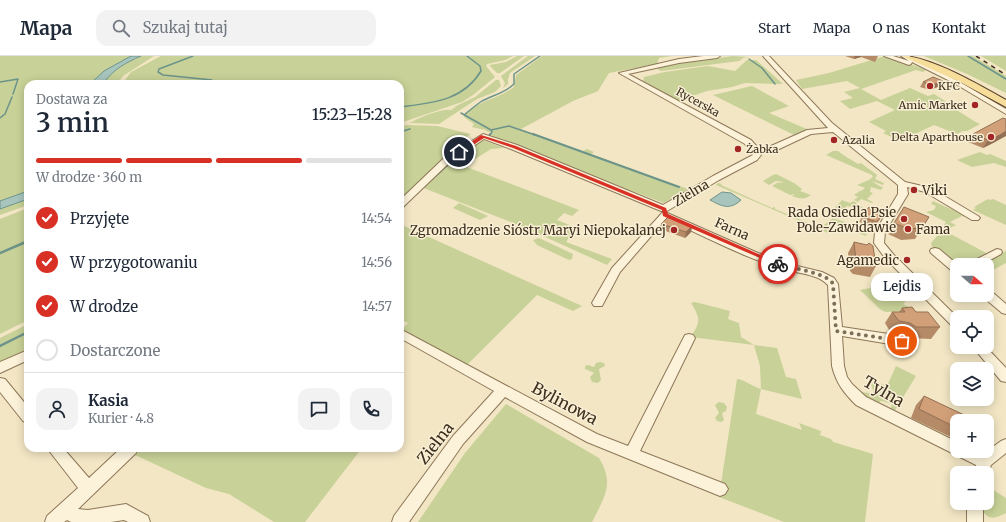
<!DOCTYPE html>
<html lang="pl">
<meta charset="utf-8">
<style>
body{margin:0;font-family:Merriweather,serif;background:#f2f2f3;color:#1f2937;height:100vh;display:flex;flex-direction:column;font-size:15px;white-space:nowrap}
*{box-sizing:border-box;margin:0}
p{font-size:13px;color:#747a83}
.icon{flex:none;width:22px;height:22px;fill:none;stroke:currentColor;stroke-width:2;stroke-linecap:round;stroke-linejoin:round}
.map{position:relative;flex:1;overflow:hidden}
.sheet{position:absolute;left:24px;top:24px;width:380px;height:372px;display:flex;flex-direction:column;background:#fff;border-radius:12px;box-shadow:0 2px 10px #0003}
.sheet>*{flex:none}
.needle{width:26px;rotate:110deg}
.buttons{position:absolute;left:950px;top:202px;display:grid;gap:8px}
.buttons a{display:grid;place-items:center;width:44px;height:44px;border-radius:8px;background:#fff;box-shadow:0 2px 10px #0003;font-size:20px}
.pin{position:absolute;display:grid;place-items:center;width:34px;height:34px;color:#fff;margin:-17px;border:2px solid #fff;border-radius:50%;box-shadow:0 1px 4px #0007}
.courier{position:absolute;display:grid;place-items:center;width:40px;height:40px;margin:-20px;border:3px solid #d93025;border-radius:50%;background:#fff;color:#222;box-shadow:0 1px 5px #0007}
.bubble{position:absolute;height:28px;border-radius:12px;background:#fff;box-shadow:0 2px 10px #0003;font-size:13px;font-weight:600;line-height:28px;text-align:center}
.summary em{font-style:normal;font-weight:600}
.summary div{display:flex;flex-direction:column-reverse}
.summary{display:flex;align-items:center;justify-content:space-between;height:68px;padding:0 12px}
h1{font-size:26px;font-weight:600;line-height:30px}
.bar{display:grid;grid-template-columns:repeat(4,1fr);gap:6px 4px;align-content:center;height:48px;padding:0 12px}
.bar i{height:5px;border-radius:3px;background:#e0e1e3}
.bar .on{background:#d93025}
.bar p{grid-column:span 4}
.line{display:flex;align-items:center;gap:10px;padding:0 12px;border-top:1px solid #e0e1e3}
.line div{flex:1}
.round{display:grid;place-items:center;flex:none;width:42px;height:42px;border-radius:12px;background:#f2f2f3}
ol{padding:0 12px;list-style:none}
li{display:flex;align-items:center;gap:12px;height:44px}
li p{margin-inline-start:auto}
li .icon{padding:4px;border-radius:50%;background:#d93025;color:#fff;stroke-width:4}
li:last-child{color:#747a83}
li i{width:22px;height:22px;border:2px solid #e0e1e3;border-radius:50%}
header{display:flex;align-items:center;gap:24px;box-sizing:border-box;height:56px;padding:0 20px;background:#fff;border-bottom:1px solid #e0e1e3}
header strong{font-size:19px}
nav{display:flex;gap:22px;margin-inline-start:auto;font-size:14px}
.search{width:280px;height:36px;background:#f2f2f3;display:flex;align-items:center;gap:10px;box-sizing:border-box;padding:0 14px;border-radius:12px;color:#747a83;font-size:15px}
.map>svg:first-child{display:block}
.green{fill:#c8d197}
.water{fill:#a7c5bd;stroke:#6c948b}
.lines{fill:none;stroke-linecap:round;stroke-linejoin:round}
.stream-far2{stroke:#6c948b;stroke-width:1.5}
.stream-far1{stroke:#6c948b;stroke-width:2}
.stream{stroke:#6c948b;stroke-width:2.5}
.minor-casing{stroke:#8e7759;stroke-width:2}
.major-casing{stroke:#5c442d;stroke-width:2}
.minor{fill:#fbf2d9;fill-rule:evenodd}
.major{fill:#f7dd9a;fill-rule:evenodd}
.rail{stroke:#3d2e1e;stroke-width:1.5;stroke-dasharray:4.5 4.5;stroke-linecap:butt}
.wall{fill:#b58a67}
.shaded-wall{fill:#937054}
.building{fill:#d2a078;stroke:#937054}
.route{fill:#d93025}
.done{stroke:#7c6e58;stroke-width:4;stroke-dasharray:0 7.2}
.poi-dot{fill:#a22724;stroke:#f8efd5;stroke-width:1.5}
.labels{text-anchor:middle;dominant-baseline:central;stroke-width:3;stroke-linejoin:round;paint-order:stroke}
.far-poi-label{font-size:11px;fill:#3d2e1e;stroke:#f8efd5;text-anchor:start}
.far-street-label{font-size:11px;fill:#3d2e1e;stroke:#f8efd5}
.poi-label{font-size:13px;fill:#3d2e1e;stroke:#f8efd5;text-anchor:end}
.street-label{font-size:13px;fill:#3d2e1e;stroke:#f8efd5}
.near-street-label{font-size:16px;fill:#3d2e1e;stroke:#f8efd5}
</style>
<header>
<strong>Mapa</strong>
<div class="search"><svg class="icon" aria-label="search" viewBox="0 0 24 24"><circle cx="10" cy="10" r="6"/><path d="M15 15l6 6"/></svg>Szukaj tutaj</div>
<nav><a>Start</a><a>Mapa</a><a>O nas</a><a>Kontakt</a></nav>
</header>
<div class="map">
<svg width="1006" height="466" viewBox="0 0 1006 466">
<rect width="100%" height="100%" fill="#f2e6c4"/>
<!-- green -->
<path class="green" d="M0,0H131L104,15L90,28H28V135L0,145Z
M141,0H154L123,20L117,28H103C112,14 127,7 141,0Z
M161,0H513L505,4L487,8L486,10L495,21L473,39L462,46L400,67V28H122L131,16Z
M517,0H524L500,17H497L490,10V9L506,6Z
M528,0H535L510,17L508,23V28L503,32L505,27L501,20Z
M542,0H672L659,2L657,8L609,17L598,35L573,45L521,73L583,95L587,93L594,96L591,98L688,133L664,147L491,82L492,76H488L485,74L472,71L474,68L464,61L465,58C482,43 498,43 514,31L516,19Z
M733,0L748,1L743,2L739,5L661,15L656,12L694,5Z
M885,0C898,5 916,9 926,14L923,16L916,14L861,33L881,44L910,32L928,40L934,38L956,52L955,53L974,65L980,68L967,75H963L957,78L934,69L900,85L883,77L886,75L869,66L895,54L877,45L850,53L840,45L853,42L844,36L860,32L847,25L802,33L796,24L829,17Z
M924,0H973L1006,20V37L967,18Z
M981,0H1006V15Z
M747,4H756L783,28L745,27L732,31L707,35L678,45L643,26L644,21L665,16L708,10L735,15Z
M496,24H499L501,30L495,36L477,43L439,68L410,67C419,61 443,52 453,54L452,52H456L454,51L475,41Z
M752,30L789,50L769,57L809,74L796,80L713,39Z
M406,69L437,70L471,78L446,96L437,110L400,145V71Z
M482,84L504,92L491,93L464,110L579,154L572,160L564,157L557,164L577,172L566,186L612,203L607,209L521,170L421,131L448,106Z
M833,95H838C844,100 850,103 858,108L861,107C866,111 872,115 877,119L875,123L884,127L883,129L869,124L873,121L872,119L826,99Z
M980,96L987,99L990,98L1006,105V111L994,107L972,111L957,104Z
M776,118L794,127L802,133L800,135L811,139C804,144 800,143 792,140L795,138L790,139L772,130L777,127L785,126L776,125L769,129L763,125L773,119Z
M869,124C875,126 877,130 883,131L881,134L871,131L870,136L873,137L867,143L873,146L872,147L861,143L858,146L854,144L858,141L854,139L860,135L855,133L861,135L865,132L857,129Z
M718,127L722,128L721,129L772,152L775,151V153L820,172L833,162L848,167L847,171L867,178L866,180L832,168L828,177L716,129Z
M28,143V149L0,159V153Z
M988,143L990,144L993,143L1006,149V169L973,154L976,152L974,151Z
M842,144L850,147L853,145L857,147L856,148L861,150L863,153L847,150L840,159L846,162L832,158L831,156Z
M933,145C941,149 964,158 968,162L962,160L950,166L956,169L950,172L944,169L946,166L926,156L934,154L936,150L931,148Z
M459,147L486,159L488,160L480,164L453,152Z
M28,152V264L0,278V163Z
M400,168L582,250L573,255L537,239L467,309L402,273L408,267L400,263Z
M943,171L948,173L945,175L988,198C958,216 958,212 932,191L931,187L938,179L934,177Z
M539,182L573,198L572,203L569,204L537,189L533,184Z
M1006,195V207L987,217V209H977L984,206L987,207L989,206L986,204Z
M877,224L888,227L906,245L903,248L911,252V255L886,256L881,254L860,234L870,232Z
M695,246L730,255L728,263L739,267L741,281L754,289L777,292L786,321L796,323L802,343L761,333L756,358L802,374L799,367L821,375L820,379L831,383L833,386L873,398L865,466H784L719,441L737,323C745,324 751,330 761,333L760,310L754,289L691,281C700,266 701,263 691,247Z
M28,268V293L0,306V282Z
M600,306L604,307L605,310L599,313L601,324L598,327L592,326L590,321L594,317L585,313V310L588,309L594,311L596,307Z
M896,310L916,320L894,356L890,354L892,348L882,345L879,346L882,350L862,340L856,335L874,338L870,324L887,330Z
M719,346L724,347L727,351L726,355L722,357L724,364L721,366L717,365L715,362L719,357L715,349Z
M506,348L599,402C615,428 604,442 592,466H418L465,397Z
M143,392H362L305,466H274L229,438L206,432L135,399Z
M987,430L1006,442V457C997,461 990,466 983,455V447H987Z"/>
<!-- water -->
<path class="water" d="M131,0H141C127,6 112,14 103,28H90L104,15Z
M28,135V143L0,153V145Z
M722,136L731,137L741,144C730,154 723,151 710,144Z"/>
<g class="lines">
<!-- stream-far2 -->
<path class="stream-far2" d="M193,0L159,13L158,16L163,19L212,24
M968,0L1006,23
M749,3L762,12L775,28
M0,26L18,23L13,38
M400,51C432,47 463,45 481,15L480,10L467,0
M461,57L491,74L492,76L490,79
M464,59C470,54 476,49 482,45C493,39 505,37 514,28V18L540,0
M0,62L5,58L12,41
M491,74L509,70L535,79
M400,76L410,73"/>
<!-- stream-far1 -->
<path class="stream-far1" d="M533,78L679,131
M489,80L490,78
M422,132L451,106
M400,154L405,149"/>
<!-- stream -->
<path class="stream" d="M0,197L28,185
M0,290L28,276"/>
<!-- minor casing -->
<g class="minor-casing">
<path id="minor" d="M703,0H720L717,2L679,7L628,18L751,84L759,93L761,99L757,104L719,124L667,155H661L511,93L484,83L450,106L403,151L400,152V144L444,102L483,78L517,89L663,149L713,120L751,100L753,99L745,88L619,17L679,3Z
M763,0H769L832,67L905,126L931,132L978,160L980,162L978,164H972L925,136L907,131L908,138L885,176L884,187L893,198L957,261V272L953,271L885,202L874,187L875,176L898,138V129L833,76L811,78L777,94H771V90L807,74L828,72Z
M884,0H893L909,5L901,0H909L958,25L1006,53V58L954,27L912,6L911,8L909,9Z
M665,156L758,197L789,208L822,216L834,222L838,228L842,271L902,280L906,282L908,285L906,288L902,290L842,280L844,310L847,321L852,328L866,341L957,386V395H976L983,398L1001,385L1006,383V397L991,409L987,422V417H975L976,409L856,349C844,337 836,327 832,310L828,229C819,219 803,218 791,215C747,204 707,181 666,163L620,216L602,250H594L592,247L612,212L662,157Z
M935,192L939,193L958,209L957,216L952,215L931,197L930,195L931,193Z
M997,193L1001,194L1002,196L1001,198L981,209H968L969,207Z
M987,234L991,235L1006,248V258L1002,257L983,241L982,239H987Z
M400,273L597,378L628,390L685,279L689,278L693,279L695,282L640,395L725,428L728,433L725,438L720,440L587,386L505,341L463,388L409,466H392L394,460L453,380L494,335L400,282Z
M973,291H986L1006,312V326L1001,325Z
M28,294V304L0,317V306Z
M0,322L5,323L28,351V367L23,365L0,336Z
M47,392H63L89,422L121,392H138L136,397L78,453L88,454L126,448L148,460L150,466H128L124,464L111,466H71L67,464L64,466H45L47,460L78,432Z
M967,447H983V466H967Z"/>
</g>
<!-- major casing -->
<g class="major-casing">
<path id="major" d="M902,0C930,0 981,30 1006,44V51L960,26Z"/>
</g>
<!-- minor -->
<use href="#minor" class="minor"/>
<!-- major -->
<use href="#major" class="major"/>
<!-- rail -->
<path class="rail" d="M976,0L1006,19"/>
</g>
<!-- wall -->
<path class="wall" d="M845,0H878L875,6L861,1L854,3Z
M923,26L940,30L930,34L920,31Z
M973,78L995,86L983,92L968,86Z
M862,161L881,162L874,171L859,166Z
M894,167L922,172L915,183L901,184L888,178Z
M661,168L692,170L691,176L685,182L660,173Z
M854,186L876,210L870,221L853,218L850,215L848,197Z
M768,208L781,222L779,227H770L763,222Z
M902,252L916,256L940,271L931,283L908,282L902,279L891,277L885,267L892,256H899Z
M924,340L957,365V384L911,362L916,349Z"/>
<!-- shaded-wall -->
<path class="shaded-wall" d="M855,0H861V1L854,3Z
M943,25L940,30L930,34L932,29Z
M1006,75V80L995,86L983,92L988,84Z
M692,170L691,176L685,182L686,176Z"/>
<!-- building -->
<path class="building" d="M933,21L943,25L932,29L923,26Z
M1003,62L1006,63V75L1000,79L988,84L973,78Z
M869,151L884,156L877,166L862,161Z
M904,151L929,161L922,172L908,173L894,167Z
M669,160L692,170L686,176L661,168Z
M854,186L867,189L869,187L873,190L876,210L860,207L856,204Z
M777,207L784,213L781,222L772,221L765,216L768,208Z
M912,251L916,256H928L940,271H916L910,267L899,265L892,256H905L902,252Z
M924,340L977,365H957V372L919,353Z"/>
<!-- route -->
<path class="route" d="M481,79L516,90L666,152L668,158L781,208L776,209L663,160L662,154L513,92L484,82L461,97H458V95Z"/>
<g class="lines">
<!-- done -->
<path class="done" d="M778,208C790,212 828,217 833,228L836,275L902,285"/>
</g>
<!-- markers -->
<g class="poi-dot">
<circle cx="930" cy="30" r="4"/>
<circle cx="975" cy="49" r="4"/>
<circle cx="991" cy="81" r="4"/>
<circle cx="834" cy="84" r="4"/>
<circle cx="738" cy="93" r="4"/>
<circle cx="914" cy="134" r="4"/>
<circle cx="904" cy="163" r="4"/>
<circle cx="908" cy="173" r="4"/>
<circle cx="674" cy="174" r="4"/>
<circle cx="907" cy="204" r="4"/>
</g>
<g class="labels">
<!-- far-poi labels -->
<g class="far-poi-label">
<text x="938" y="30">KFC</text>
<text x="967" y="49" text-anchor="end">Amic Market</text>
<text x="983" y="81" text-anchor="end">Delta Aparthouse</text>
<text x="842" y="84">Azalia</text>
<text x="746" y="93">Żabka</text>
</g>
<!-- far-street labels -->
<g class="far-street-label">
<text transform="translate(698 46) rotate(29)">Rycerska</text>
</g>
<!-- poi labels -->
<g class="poi-label">
<text x="922" y="134" text-anchor="start">Viki</text>
<text x="896" y="156">Rada Osiedla Psie<tspan x="896" dy="15">Pole-Zawidawie</tspan></text>
<text x="916" y="173" text-anchor="start">Fama</text>
<text x="666" y="174">Zgromadzenie Sióstr Maryi Niepokalanej</text>
<text x="899" y="204">Agamedic</text>
</g>
<!-- street labels -->
<g class="street-label">
<text transform="translate(691 137) rotate(-31)">Zielna</text>
<text transform="translate(732 173) rotate(24)">Farna</text>
</g>
<!-- near-street labels -->
<g class="near-street-label">
<text transform="translate(884 335) rotate(30)">Tylna</text>
<text transform="translate(565 347) rotate(28)">Bylinowa</text>
<text transform="translate(435 387) rotate(-52)">Zielna</text>
</g>
</g>
</svg>
<div class="buttons">
<a><svg class="needle" viewBox="-14 -14 28 28"><path d="M0-13l5 13h-10z" fill="#e53935"/><path d="M0 13l5-13h-10z" fill="#747a83"/></svg></a>
<a><svg class="icon" aria-label="locate" viewBox="0 0 24 24"><circle cx="12" cy="12" r="6"/><path d="M12 2v4M12 18v4M2 12h4M18 12h4"/></svg></a>
<a><svg class="icon" aria-label="layers" viewBox="0 0 24 24"><path d="M12 4l9 5-9 5-9-5zM3 14l9 5 9-5"/></svg></a>
<a>+</a>
<a>−</a>
</div>
<div class="pin" style="left:902px;top:285px;background:#ea580c"><svg class="icon" aria-label="bag" viewBox="0 0 24 24"><path d="M5 8h14l-1 12H6zM9 8a3 3 0 0 1 6 0"/></svg></div>
<div class="pin" style="left:459px;top:96px;background:#1f2937"><svg class="icon" aria-label="home" viewBox="0 0 24 24"><path d="M3 11l9-7 9 7M6 9v11h12V9"/></svg></div>
<div class="courier" style="left:778px;top:208px"><svg class="icon" aria-label="bike" viewBox="0 0 24 24"><circle cx="6" cy="16" r="4"/><circle cx="18" cy="16" r="4"/><path d="M6 16l4-8h5l3 8M10 8l3 8H6M13 5h3"/></svg></div>
<div class="bubble" style="left:871px;top:217px;width:62px">Lejdis</div>
<section class="sheet">
<div class="summary"><div><h1>3 min</h1><p>Dostawa za</p></div><em>15:23–15:28</em></div>
<div class="bar"><i class="on"></i><i class="on"></i><i class="on"></i><i></i><p>W drodze · 360 m</p></div>
<ol>
<li><svg class="icon" aria-label="check" viewBox="0 0 24 24"><path d="M5 12l5 5 9-10"/></svg>Przyjęte<p>14:54</p></li>
<li><svg class="icon" aria-label="check" viewBox="0 0 24 24"><path d="M5 12l5 5 9-10"/></svg>W przygotowaniu<p>14:56</p></li>
<li><svg class="icon" aria-label="check" viewBox="0 0 24 24"><path d="M5 12l5 5 9-10"/></svg>W drodze<p>14:57</p></li>
<li><i></i>Dostarczone</li>
</ol>
<div class="line" style="height:72px"><a class="round"><svg class="icon" aria-label="person" viewBox="0 0 24 24"><circle cx="12" cy="8" r="4"/><path d="M4 21q1-7 8-7t8 7"/></svg></a><div><b>Kasia</b><p>Kurier · 4.8</p></div><a class="round"><svg class="icon" aria-label="chat" viewBox="0 0 24 24"><path d="M4 5h16v11H9l-5 4z"/></svg></a><a class="round"><svg class="icon" aria-label="phone" viewBox="0 0 24 24"><path d="M5 4h4l2 5-3 2q2 4 5 5l2-3 5 2v4C11 20 4 13 5 4z"/></svg></a></div>
</section>
</div>
